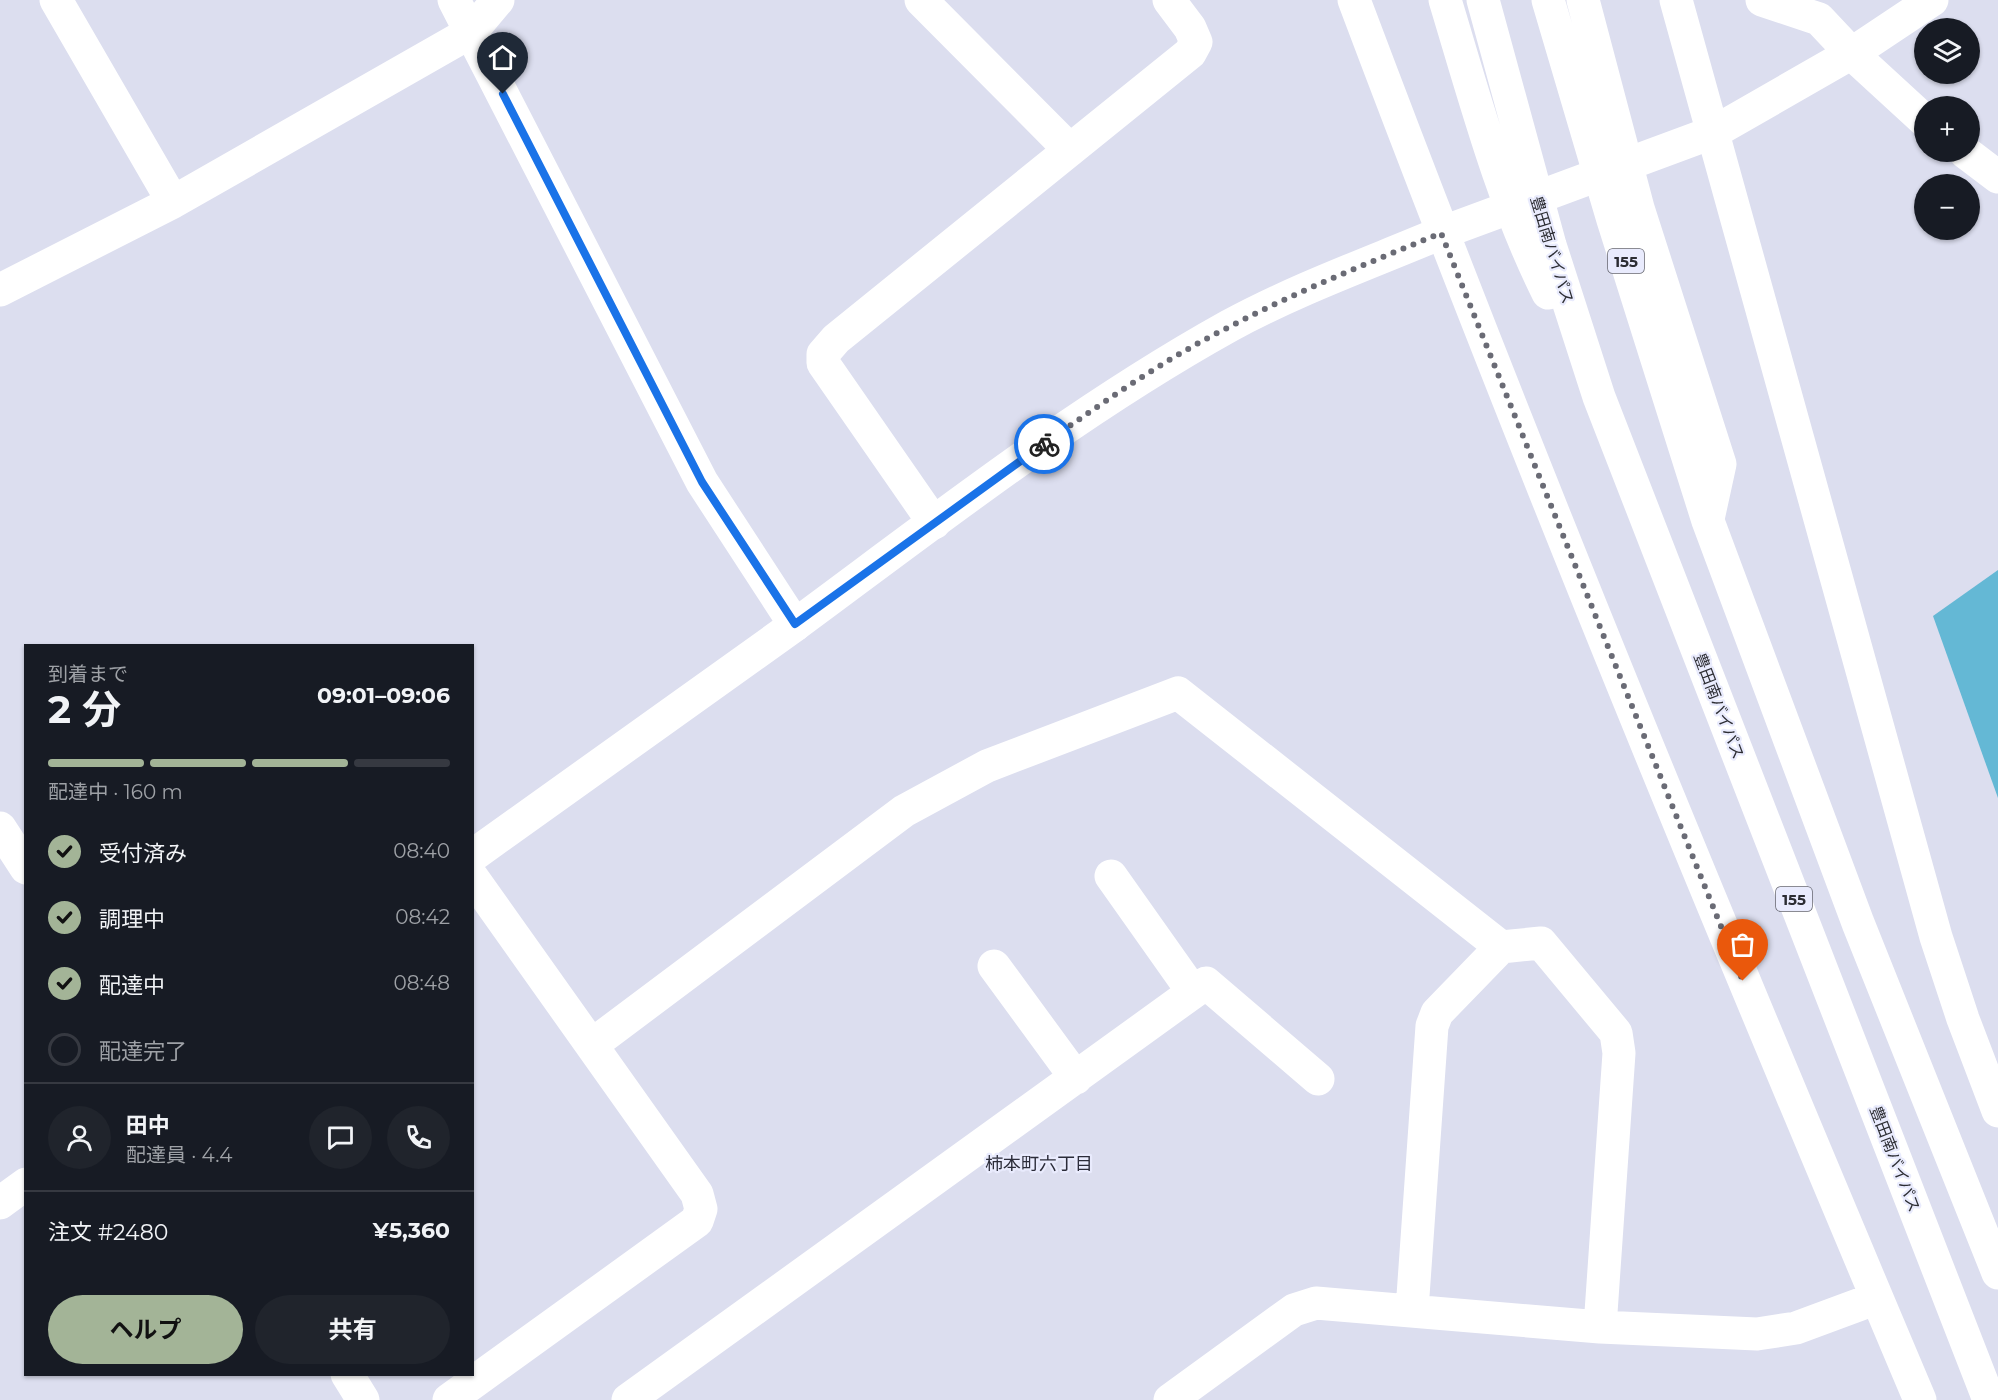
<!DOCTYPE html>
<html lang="ja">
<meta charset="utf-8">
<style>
body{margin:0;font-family:Montserrat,"Noto Sans JP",sans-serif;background:#20242c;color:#f1f3f6;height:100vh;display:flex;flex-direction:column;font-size:22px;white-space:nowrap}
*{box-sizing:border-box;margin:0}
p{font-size:20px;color:#9ea1a6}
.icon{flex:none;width:33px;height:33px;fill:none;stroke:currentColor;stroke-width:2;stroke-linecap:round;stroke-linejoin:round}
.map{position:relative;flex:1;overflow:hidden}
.drawer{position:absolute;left:24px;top:644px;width:450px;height:732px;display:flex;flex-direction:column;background:#171b24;border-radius:0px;box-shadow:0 2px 4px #0004}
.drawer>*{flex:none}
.buttons{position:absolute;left:1914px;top:18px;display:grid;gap:12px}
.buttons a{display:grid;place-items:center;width:66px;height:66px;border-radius:50%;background:#171b24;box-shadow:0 2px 4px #0004;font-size:30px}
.pin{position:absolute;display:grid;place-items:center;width:51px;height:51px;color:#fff;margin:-62px -26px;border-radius:50% 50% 50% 0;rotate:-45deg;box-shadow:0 0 6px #0007}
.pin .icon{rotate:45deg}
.courier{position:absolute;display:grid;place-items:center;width:60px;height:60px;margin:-30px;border:4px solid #1a73e8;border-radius:50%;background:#fff;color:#222;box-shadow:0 2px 8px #0007}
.head em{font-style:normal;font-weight:700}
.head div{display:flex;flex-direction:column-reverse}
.head{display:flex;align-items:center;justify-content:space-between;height:102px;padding:0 24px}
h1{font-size:39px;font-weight:700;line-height:45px}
.bar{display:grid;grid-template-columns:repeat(4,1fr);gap:9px 6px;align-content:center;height:72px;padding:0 24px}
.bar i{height:8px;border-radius:4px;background:#363941}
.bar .active{background:#a3b497}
.bar p{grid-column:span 4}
.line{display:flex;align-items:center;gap:15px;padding:0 24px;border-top:2px solid #363941}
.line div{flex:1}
.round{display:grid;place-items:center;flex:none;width:63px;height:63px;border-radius:32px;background:#20242c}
ol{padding:0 24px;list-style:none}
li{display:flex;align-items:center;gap:18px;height:66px}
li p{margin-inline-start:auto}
li .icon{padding:6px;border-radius:50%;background:#a3b497;color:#111;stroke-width:4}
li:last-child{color:#9ea1a6}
li i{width:33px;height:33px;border:3px solid #363941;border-radius:50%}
.action{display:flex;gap:12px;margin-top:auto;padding:12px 24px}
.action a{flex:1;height:69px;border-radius:36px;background:#a3b497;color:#111;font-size:24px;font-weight:700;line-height:69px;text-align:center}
.action a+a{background:#20242c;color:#f1f3f6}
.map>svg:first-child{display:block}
.water{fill:#64b8d5}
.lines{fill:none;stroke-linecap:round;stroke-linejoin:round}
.street{stroke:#fff;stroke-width:33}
.secondary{stroke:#fff;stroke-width:33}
.highway{stroke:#fff;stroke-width:33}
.done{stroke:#6a6b75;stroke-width:6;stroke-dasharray:0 10.8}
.route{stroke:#1a73e8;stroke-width:8}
.labels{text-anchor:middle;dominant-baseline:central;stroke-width:4.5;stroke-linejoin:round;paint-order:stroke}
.shield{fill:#e9ebfd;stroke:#656670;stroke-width:1.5}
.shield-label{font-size:15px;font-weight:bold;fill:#2c2d33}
.street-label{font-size:16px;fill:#2c2d33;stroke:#e9ebfd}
.neighbourhood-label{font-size:18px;fill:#2b2c39;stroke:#e9ebfd}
</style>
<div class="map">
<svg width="1998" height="1400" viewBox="0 0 1998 1400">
<rect width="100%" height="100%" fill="#dcdeef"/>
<!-- water -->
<path class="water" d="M1998,570V798L1933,616Z"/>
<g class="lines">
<!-- street -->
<path class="street" d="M56,0L173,202
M921,0L1070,150
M1354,0C1531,471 1724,936 1920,1400
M1676,0L1936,937L1963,1019L1998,1111
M1762,0L1819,19L1851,53L1924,120
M1965,152L1998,177
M1441,233L1714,132L1857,50L1932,0
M0,290L173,202L471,32L498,0
M934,523L823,363V354L836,339L1190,53L1196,42L1190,28L1169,0
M472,856L795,625
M1111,876L1193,992
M994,966L1076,1078
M593,1044L904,811L987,766L1178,693L1501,947
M0,1203L26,1184
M1600,1327L1757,1334L1796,1328L1877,1298
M449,1400L697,1221L701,1209L697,1194L472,877
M628,1400L1206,983L1318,1079
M1170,1400L1294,1310L1316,1303L1600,1327L1619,1053L1616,1033L1541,943L1501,947L1437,1013L1432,1026L1412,1310"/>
<!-- secondary -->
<path class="secondary" d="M454,0L702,482L795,625C936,521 1076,411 1229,326C1297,289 1370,263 1441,233
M0,828L26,868
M347,1374L363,1400"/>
<!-- highway -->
<path class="highway" d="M1445,0C1475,99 1502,201 1548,293
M1483,0L1550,245L1599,397L1989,1400
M1548,0L1613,220L1708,521L1858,923L1998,1273
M1583,0L1638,208L1720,464L1708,519"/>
</g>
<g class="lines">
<!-- done -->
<path class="done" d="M1044,444C1105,401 1166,358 1233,325C1300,290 1371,262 1441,233L1743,981"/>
<!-- route -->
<path class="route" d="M503,94L702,482L795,624L1044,444"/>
</g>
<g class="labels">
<!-- shield labels -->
<g class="shield">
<rect x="1608" y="249" width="36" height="24" rx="4.5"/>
<rect x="1776" y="887" width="36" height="24" rx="4.5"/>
</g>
<g class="shield-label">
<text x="1626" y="261">155</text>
<text x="1794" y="899">155</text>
</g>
<!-- street labels -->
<g class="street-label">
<text transform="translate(1552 250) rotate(73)">豊田南バイパス</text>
<text transform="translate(1719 706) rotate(69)">豊田南バイパス</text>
<text transform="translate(1895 1159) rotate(69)">豊田南バイパス</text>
</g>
<!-- neighbourhood labels -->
<g class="neighbourhood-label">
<text x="1039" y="1164">柿本町六丁目</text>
</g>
</g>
</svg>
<div class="buttons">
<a><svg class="icon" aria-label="layers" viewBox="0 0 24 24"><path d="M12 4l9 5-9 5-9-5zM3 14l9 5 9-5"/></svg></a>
<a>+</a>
<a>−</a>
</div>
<div class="pin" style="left:1743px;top:981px;background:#ea580c"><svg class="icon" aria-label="bag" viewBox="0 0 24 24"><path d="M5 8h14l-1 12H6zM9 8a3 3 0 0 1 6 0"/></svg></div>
<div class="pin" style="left:503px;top:94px;background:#1f2937"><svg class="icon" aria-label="home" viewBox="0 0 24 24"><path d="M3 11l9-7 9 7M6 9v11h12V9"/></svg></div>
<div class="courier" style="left:1044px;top:444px"><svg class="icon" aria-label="bike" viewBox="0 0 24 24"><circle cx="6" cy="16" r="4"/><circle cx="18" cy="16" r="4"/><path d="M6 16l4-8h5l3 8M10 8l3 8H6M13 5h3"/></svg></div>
<section class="drawer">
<div class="head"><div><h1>2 分</h1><p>到着まで</p></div><em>09:01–09:06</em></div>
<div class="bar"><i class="active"></i><i class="active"></i><i class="active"></i><i></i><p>配達中 · 160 m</p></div>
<ol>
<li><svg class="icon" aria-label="check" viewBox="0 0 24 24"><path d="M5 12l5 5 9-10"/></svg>受付済み<p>08:40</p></li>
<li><svg class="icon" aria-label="check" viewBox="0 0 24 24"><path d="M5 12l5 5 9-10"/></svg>調理中<p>08:42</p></li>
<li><svg class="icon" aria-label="check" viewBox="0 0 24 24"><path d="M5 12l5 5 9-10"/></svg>配達中<p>08:48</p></li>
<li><i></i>配達完了</li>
</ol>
<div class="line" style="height:108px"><a class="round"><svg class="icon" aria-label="person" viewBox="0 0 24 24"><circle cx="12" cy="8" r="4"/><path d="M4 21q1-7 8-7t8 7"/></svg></a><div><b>田中</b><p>配達員 · 4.4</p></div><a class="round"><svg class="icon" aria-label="chat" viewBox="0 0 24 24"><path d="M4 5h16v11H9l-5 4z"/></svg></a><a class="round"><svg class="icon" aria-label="phone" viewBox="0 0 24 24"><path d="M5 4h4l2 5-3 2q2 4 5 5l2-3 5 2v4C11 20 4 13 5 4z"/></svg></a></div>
<div class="line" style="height:78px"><div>注文 #2480</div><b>¥5,360</b></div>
<div class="action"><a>ヘルプ</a><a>共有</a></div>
</section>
</div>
